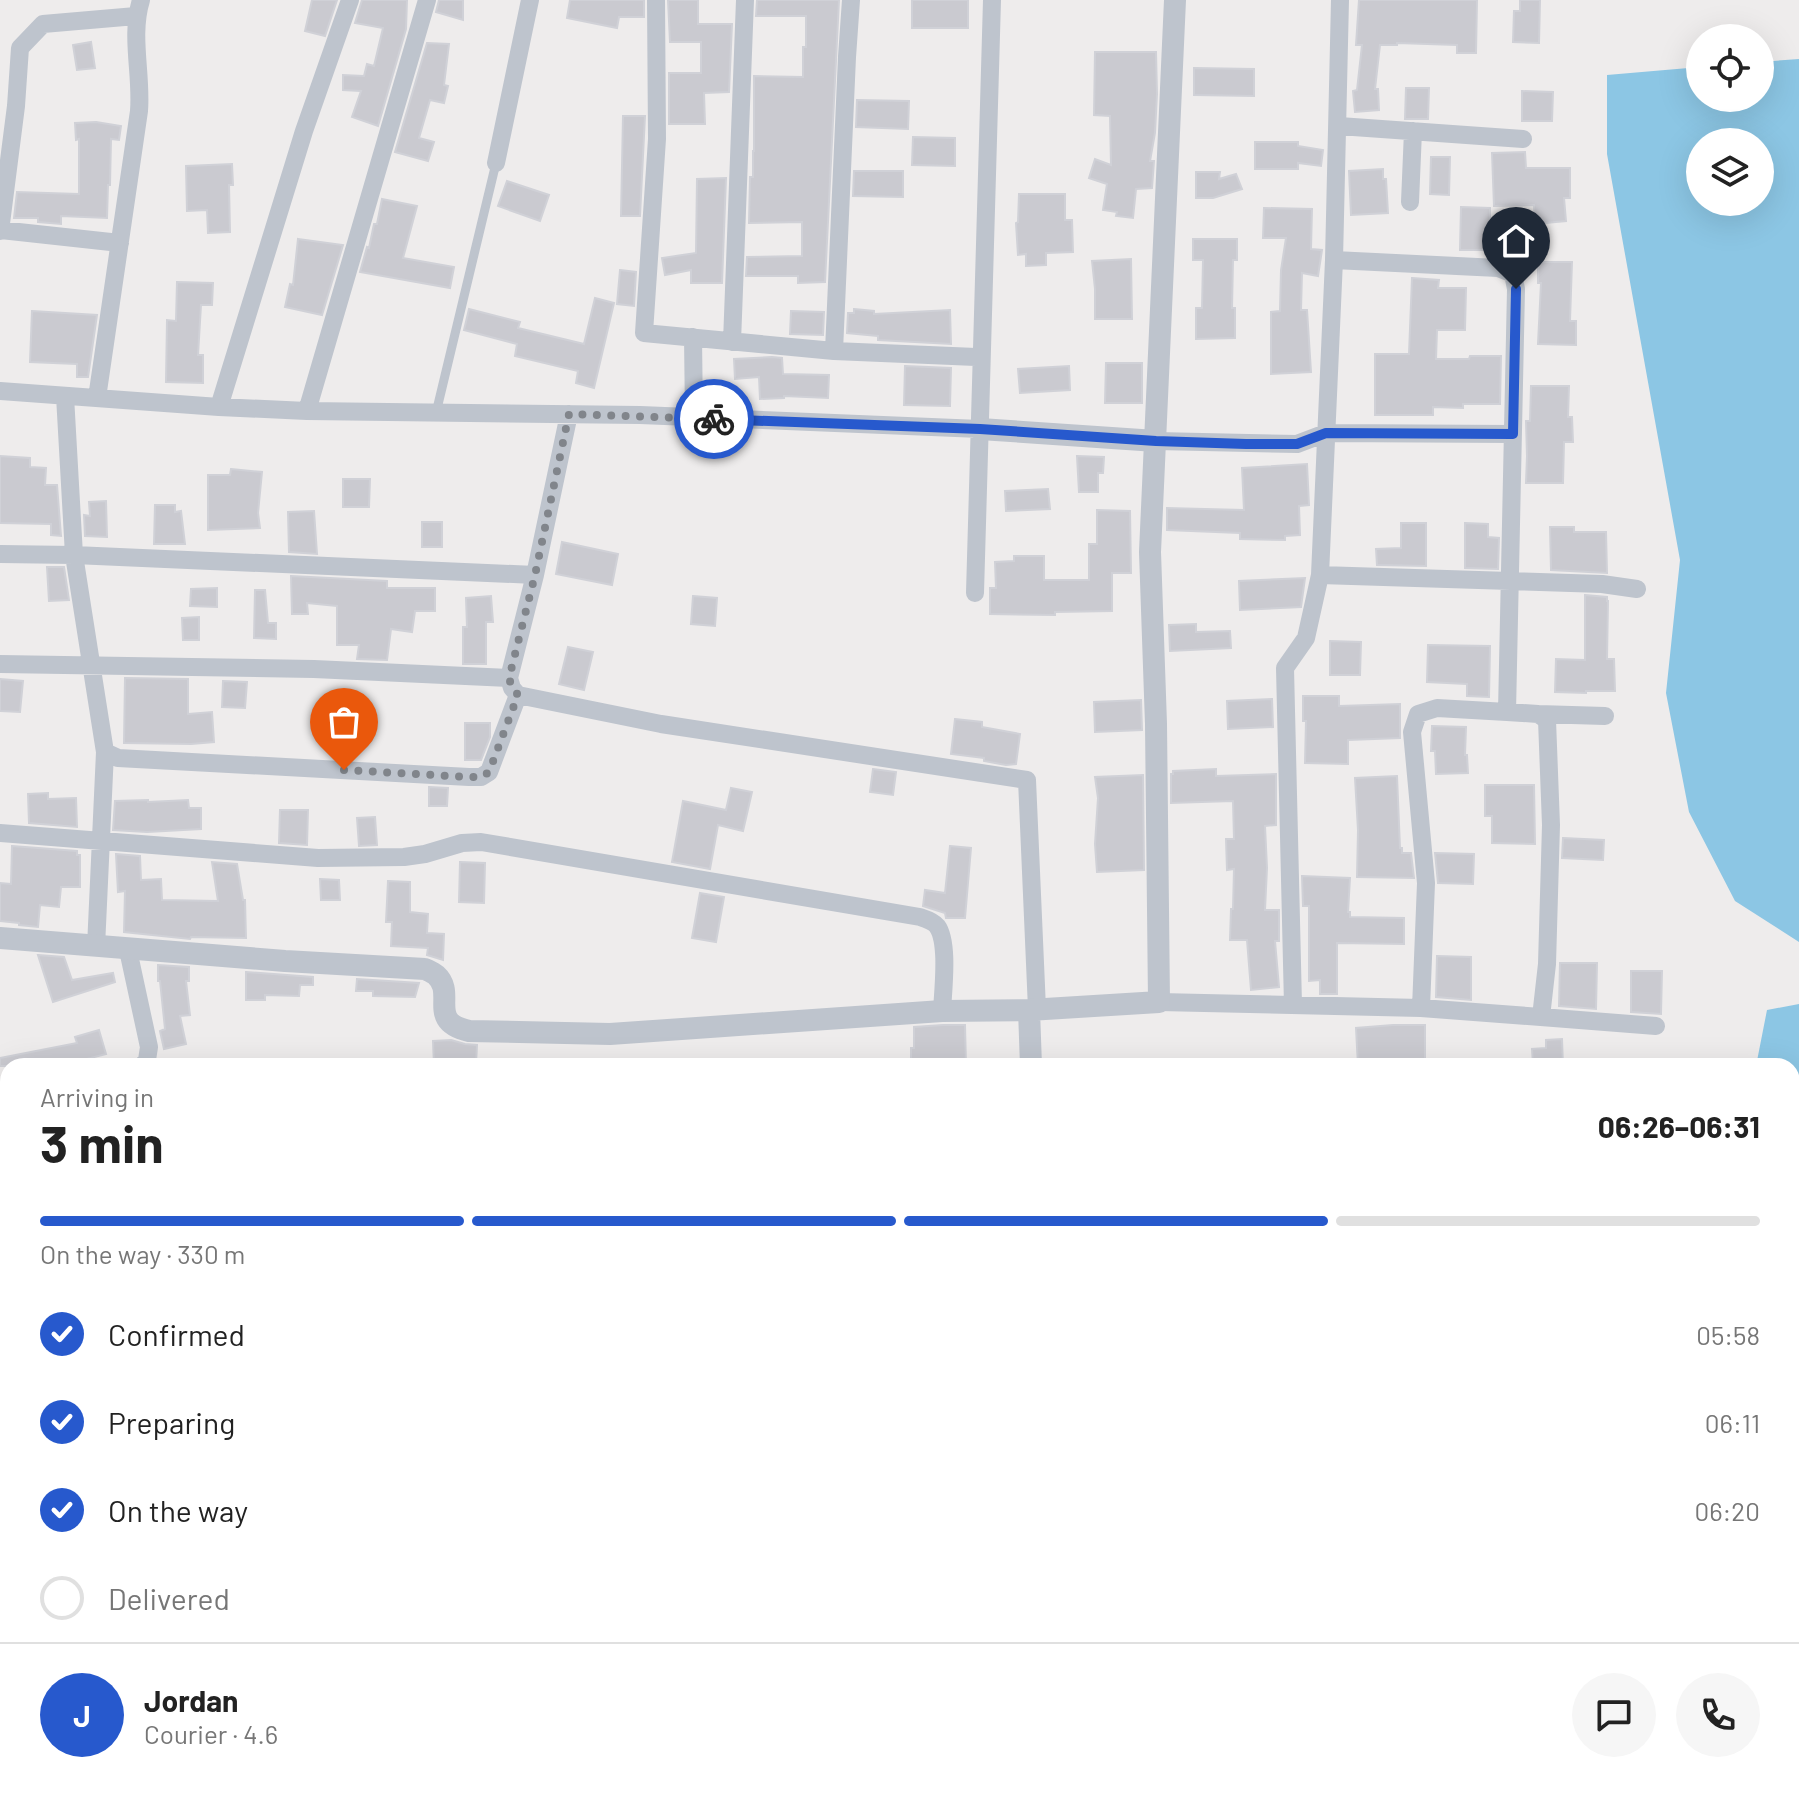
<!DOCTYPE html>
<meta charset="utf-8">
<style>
body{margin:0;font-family:Barlow,sans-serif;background:#f6f6f6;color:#222;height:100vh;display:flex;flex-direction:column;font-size:30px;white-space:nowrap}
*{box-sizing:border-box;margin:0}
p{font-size:26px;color:#767676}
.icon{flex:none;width:44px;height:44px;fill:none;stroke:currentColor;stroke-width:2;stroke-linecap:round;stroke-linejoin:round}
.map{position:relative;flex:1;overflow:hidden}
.details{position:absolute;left:0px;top:1058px;width:1800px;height:746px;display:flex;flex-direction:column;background:#fff;border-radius:24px 24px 0 0;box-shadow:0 8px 32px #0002}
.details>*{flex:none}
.tools{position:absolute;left:1686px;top:24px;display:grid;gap:16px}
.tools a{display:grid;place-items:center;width:88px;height:88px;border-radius:50%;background:#fff;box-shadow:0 8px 32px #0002;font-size:40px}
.pin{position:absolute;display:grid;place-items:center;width:68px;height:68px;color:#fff;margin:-82px -34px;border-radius:50% 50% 50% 0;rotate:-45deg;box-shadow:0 0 8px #0007}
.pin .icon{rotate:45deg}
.courier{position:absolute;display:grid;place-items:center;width:80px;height:80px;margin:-40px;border:6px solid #2759cd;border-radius:50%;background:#fff;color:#222;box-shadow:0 2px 10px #0007}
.head em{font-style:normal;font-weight:700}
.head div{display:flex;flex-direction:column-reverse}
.head{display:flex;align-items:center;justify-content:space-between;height:136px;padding:0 40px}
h1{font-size:52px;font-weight:700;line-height:60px}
.bar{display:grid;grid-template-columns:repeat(4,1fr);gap:12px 8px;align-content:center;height:96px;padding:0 40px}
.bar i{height:10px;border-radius:6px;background:#e0e0e0}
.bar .selected{background:#2759cd}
.bar p{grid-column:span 4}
.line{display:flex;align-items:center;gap:20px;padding:0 40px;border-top:2px solid #e0e0e0}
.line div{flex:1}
.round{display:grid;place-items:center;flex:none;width:84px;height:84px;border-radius:42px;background:#f6f6f6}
ol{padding:0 40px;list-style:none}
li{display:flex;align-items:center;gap:24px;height:88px}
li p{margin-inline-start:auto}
li .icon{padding:8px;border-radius:50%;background:#2759cd;color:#fff;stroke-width:4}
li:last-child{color:#767676}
li i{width:44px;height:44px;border:4px solid #e0e0e0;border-radius:50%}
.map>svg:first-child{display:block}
.water{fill:#8cc6e4;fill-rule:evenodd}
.building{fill:#cacad0;stroke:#d0d1d7;stroke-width:2}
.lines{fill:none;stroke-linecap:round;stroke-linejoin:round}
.trunk-casing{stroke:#7283a3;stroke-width:30}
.service{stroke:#bec4cd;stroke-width:9}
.minor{stroke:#bec4cd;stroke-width:18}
.tertiary{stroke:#bec4cd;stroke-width:22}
.trunk{stroke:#9aa8c0;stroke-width:28}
.done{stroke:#81858b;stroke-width:8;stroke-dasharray:0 14.4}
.route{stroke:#2759cd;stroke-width:10}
</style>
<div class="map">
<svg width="1799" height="1803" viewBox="0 0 1799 1803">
<rect width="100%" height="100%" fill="#eeecec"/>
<!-- water -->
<path class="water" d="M1799,59V942L1735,901L1689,812L1666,693L1680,560L1607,154V75L1700,67V98H1760V62ZM1700,142H1760V202H1700Z
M1799,1004V1189L1792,1192V1066H1756L1767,1010Z"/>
<!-- building -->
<path class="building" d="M312,0H337L325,36L305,31Z
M362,0H407L406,29L378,126L352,117L361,91L343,90V75L364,76L367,64L374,66L383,28L355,23Z
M439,0H463V20L436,12Z
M570,0H644V17H619L617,28L567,18Z
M668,0H698V24H732L729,92L704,93L705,124H669V73H701V42H670Z
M757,0H839L825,282L798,283V276H746L747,257L802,256V222L749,223L750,177H753V151H754V76L803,77V47H806V16H756Z
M912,0H968V28H912Z
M1359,0H1477L1476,53H1457V45L1397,43V45H1380L1375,89H1378L1379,110L1355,112L1353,91L1357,90L1362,45H1356Z
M1520,0H1540L1539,43L1513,42L1514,11H1520Z
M91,42L95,68L77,70L73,45Z
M427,43L449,44L444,85L448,86L444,103L430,100L419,138L434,142L428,161L395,152Z
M1095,52H1156L1157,94L1155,133L1150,161H1154L1152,188L1136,189L1133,218L1116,216L1117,212L1103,210L1107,184L1089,178L1095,159L1111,165L1110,116L1094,115Z
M1194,68L1254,69V96L1194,95Z
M1406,88H1429L1428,119H1405Z
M1522,91L1553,92L1552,121H1522Z
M857,100L909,101L908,129L856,127Z
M623,116H645L640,216H621Z
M96,122L121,126L119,140L111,139L110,185H108L107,218L61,216V224L38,222V218H14L17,192L79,194V139L76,140L75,123Z
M913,137L955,138V166L912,165Z
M1255,142H1298V146L1323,150L1321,166L1298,163V169H1255Z
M1525,152L1526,168H1570V198H1564L1566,221L1535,224L1534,205L1494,206L1492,153Z
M1431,157H1450L1449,195L1430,194Z
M232,164L233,185H229L230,232L208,233L207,210L187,211L186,166Z
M1383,169V179H1386L1388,213L1351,215L1349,171Z
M854,171H903V197L853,196Z
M1196,172H1220L1219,179L1236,174L1242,189L1213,198H1196Z
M726,178L722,283H691V270L665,275L662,258L696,253L697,179Z
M507,181L549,195L540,221L498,206Z
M1019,194H1065V220H1072L1073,252L1046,253V265L1026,266V254L1018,255L1016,223L1018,222Z
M382,199L417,206L403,258L454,267L450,288L360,272L367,247L369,248L374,224H377Z
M1461,207L1490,208V250H1460Z
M1264,208L1312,209L1311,249L1322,250L1318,276L1302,273L1301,310H1307L1311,372L1271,374V312L1280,311L1281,270L1286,238H1263Z
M298,239L343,245L322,315L285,307L290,284L293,285Z
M1193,239H1237V260H1233L1232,308H1235V338L1196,339V308H1202L1203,260H1193Z
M1131,259L1132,319H1095V289L1092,261Z
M1538,262H1572L1570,321H1576V345L1538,344L1541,283H1538Z
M620,270L636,272L634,306L617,304Z
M1412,278L1439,280L1438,288H1466L1465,330H1437L1436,359H1469L1470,356H1501L1500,404H1463V408L1433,407V415H1375V354H1409Z
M177,282L213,283L212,305H201L198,355H203V383L166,382L167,320L176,321Z
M595,298L614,303L594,388L576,383L578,371L515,356L517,344L464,330L469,309L520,322L518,328L584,344Z
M854,309L874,311V314L950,310L951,344L878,340V336L847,333L848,313H854Z
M32,311L97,315L88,377H77V364L30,362Z
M791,311L824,312L823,335L790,334Z
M772,357L782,358L783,374L829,375L828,398L784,396V398L760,399L759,377L735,379L734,359Z
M1106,363H1142V403H1105Z
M905,366L951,368L950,406L904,405Z
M1069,366L1070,390L1020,393L1018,369Z
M1531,386H1569L1568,417H1572L1573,442H1564L1563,483H1526L1527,456L1526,421H1530Z
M0,456L30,458V467L46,468L45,485H57L61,536L51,535V524L0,523Z
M1077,456L1104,457L1103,473H1098V492H1079Z
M1307,464L1309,505L1299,506L1300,535L1285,536V540L1240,539V533L1167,530V508L1244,510L1242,468Z
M231,469L262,472L258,513L260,528L208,530V475H230Z
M343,479H370L369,507H343Z
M1048,489L1050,509L1006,511L1005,491Z
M106,501L107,537L85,536L84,515L90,516L89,502Z
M155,505H175V512L181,511L185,544H154Z
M1097,510L1130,511L1131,573H1112V611L1055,612V615L990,614V588H996L995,562L1014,561V556H1044V580H1089V544H1097Z
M314,511L317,554L289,552L288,512Z
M422,522H442V547H422Z
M1401,523H1426V566L1377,565L1376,549L1401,548Z
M1465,523L1488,524V537L1499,538L1498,569L1465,568Z
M1550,527H1574V532H1606L1607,573L1551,570Z
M562,542L618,554L612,585L556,574Z
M47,567H64L69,600L49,601Z
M291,576L387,581V588H435V611H415L412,632L391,629L387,660L357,659L359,645H337V606L307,603L308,614H292Z
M1305,578L1301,607L1240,610L1239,581Z
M217,588V607L190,606L191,589Z
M255,590H265L268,623H276V639L254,638Z
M1585,595L1607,597V601H1608L1607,659H1614L1615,691H1586V693L1555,692L1556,659L1585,660Z
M491,596L493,622H486V664H463V627H467L466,598Z
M693,596L717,598L715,626L691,624Z
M199,617V640H183L182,618Z
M1196,624V632L1230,631L1231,648L1170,651L1169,625Z
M1330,641L1361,642L1360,675H1330Z
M1428,645L1490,646L1489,697L1467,696V684L1427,682Z
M568,647L593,652L584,690L559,684Z
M125,678L188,679V714L212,712L214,742L191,744L124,743Z
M0,679L23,681L20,712L0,711Z
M223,681L247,682L245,708L222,707Z
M1303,696H1339V706L1400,704V738L1348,740V764L1305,763L1306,721H1303Z
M1272,699L1273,727L1228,729L1227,701Z
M1141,700L1142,730L1095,732L1094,702Z
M955,719L982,722V727L1020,734L1016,764L1006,765L984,761V758L951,754Z
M465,723H490V737L481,760H465Z
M1432,726L1466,727L1465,755H1467L1468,773L1436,774L1435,751H1431Z
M873,769L896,772L893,795L870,792Z
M1216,769V776L1276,774V825L1265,826L1267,868L1265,910H1279V941H1275L1279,987L1251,990L1247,940H1230L1231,909H1233L1234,869L1227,870L1226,839H1234L1233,801L1171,803V774H1173V771Z
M1143,775L1144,870L1097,872L1095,844L1098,798L1095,777Z
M1397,776L1400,848H1402V853H1411L1414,878L1357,877L1358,830L1355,778Z
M1485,785H1534L1535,844L1492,843V816H1485Z
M429,787L448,788L447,806H429Z
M731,788L752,792L743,831L718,825L710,869L672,862L683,801L726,810Z
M48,793V799L76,798L77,827L29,823L28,794Z
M148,800V802L188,800L189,808H201V829L147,832L113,830L115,801Z
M280,810H308L307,845L279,843Z
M375,817L377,845L359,846L357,818Z
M1563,838L1604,840L1603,860L1562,858Z
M12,846L77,851V855H80V887H61L59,907L40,905L38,927L19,925V923L0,921V883L11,884Z
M950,846L971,848L965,918H946L945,913L923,906L925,890L945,893Z
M1435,853L1474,854L1473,884L1438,883Z
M116,854L140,856L141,880L161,879L162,900L218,901L212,862L237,864L243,900H245L246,938L191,937L190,939L124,932L125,891L118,892Z
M460,862L485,863L484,903L459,902Z
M1302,876L1350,878L1348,912H1350V917L1404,918V944L1337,943V994H1320V980L1309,981V906H1303Z
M320,879L339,880L340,900H321Z
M388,881L410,882V912L428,914L427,933L444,934L443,960L427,955L428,948L391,946L392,922H386Z
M700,893L724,897L716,942L692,938Z
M38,955L64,957L72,980L113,973L115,982L53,1002Z
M1437,956L1471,957V1000L1436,997Z
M1560,963H1597L1596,1009L1559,1006Z
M158,965L189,967V981H186L190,1015L180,1016L186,1044L164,1049L160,1031L165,1029L160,981H158Z
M1631,971H1662L1661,1014L1631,1012Z
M246,972L313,977V985H300L299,996L265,995V1000H246Z
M357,979L419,983L415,997L373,996V991H356Z
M943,1025H965L966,1066H911V1048H914V1027Z
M1393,1025H1425V1066H1358L1356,1028Z
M99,1030L106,1054L60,1066H0V1058L77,1043L75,1037Z
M1562,1039L1563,1066H1533L1532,1049L1546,1048V1040Z
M451,1040L465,1044L477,1045L476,1064L434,1066L433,1041Z"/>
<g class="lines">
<!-- trunk casing -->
<g class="trunk-casing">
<path id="trunk" d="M1792,1607L1799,1604
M1792,1635L1799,1633
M1136,1803L1162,1796
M1250,1803L1277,1796"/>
</g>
<!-- service -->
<path class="service" d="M436,413L496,163"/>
<!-- minor -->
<path class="minor" d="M656,0L657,139L644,333L834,351L976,357
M1340,0L1334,260L1320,575L1602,584L1637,589
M1339,126L1523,139
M496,163L530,0
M1410,202L1413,131
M0,230L120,243
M0,231L16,106L20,48L43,24L136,16
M1334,260L1498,268L1513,274L1516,289L1507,712L1437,708L1418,714L1412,732L1426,883L1421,1008
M693,337L694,418
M732,342L745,0
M834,351L847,57L851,0
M0,391L219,407L307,411L640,415L980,429
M97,398L139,111C142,74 130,36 141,0
M219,407L304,131L350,0
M307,411L427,0
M569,414L535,575L509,678L512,688L518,695L661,724L1027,780L1037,1009
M1156,441L1297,444L1326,433L1513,434
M0,554L74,555L65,396
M975,593L992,0
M0,664L314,669L509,678
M518,695L489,772L481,777H469L118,758L105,752L74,555L535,575
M1538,714L1605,716
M0,833L318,858L404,857L425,854L462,843L481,842L920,917C926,919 933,921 937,926C949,942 943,990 942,1011
M96,947L105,752
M128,950L149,1047L147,1060L142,1066
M1159,1002L1421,1008L1541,1017L1547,964L1551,825L1547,720L1538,714L1507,712
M1293,1005L1285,668L1306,638L1320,575
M1541,1017L1656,1026
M0,1098H8
M1441,1796L1443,1803
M1585,1796V1803
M1673,1796L1674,1803
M1741,1796L1742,1803"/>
<!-- tertiary -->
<path class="tertiary" d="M980,429L1156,441
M0,938L285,961L425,969C426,969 435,974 436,975C457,994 426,1021 469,1031L610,1034L942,1011L1029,1010L1159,1002L1156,724L1150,552L1175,0
M1029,1010L1031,1066
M930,1803V1796"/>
<!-- trunk -->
<use href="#trunk" class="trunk"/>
</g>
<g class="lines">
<!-- done -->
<path class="done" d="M344,770L469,777H481L489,772L518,695L512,688L509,678L535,575L569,414L714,419"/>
<!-- route -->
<path class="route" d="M714,419L980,429L1156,441L1246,444H1297L1326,433L1513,434L1516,289"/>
</g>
</svg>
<div class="tools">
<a><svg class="icon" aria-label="locate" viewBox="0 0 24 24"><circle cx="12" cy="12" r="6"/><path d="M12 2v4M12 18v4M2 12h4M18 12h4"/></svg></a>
<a><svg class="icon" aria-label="layers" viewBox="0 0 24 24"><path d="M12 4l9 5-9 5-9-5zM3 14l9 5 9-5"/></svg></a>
</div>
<div class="pin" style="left:344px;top:770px;background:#ea580c"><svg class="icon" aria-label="bag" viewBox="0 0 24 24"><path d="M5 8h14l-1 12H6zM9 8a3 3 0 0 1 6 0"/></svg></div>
<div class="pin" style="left:1516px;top:289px;background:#1f2937"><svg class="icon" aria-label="home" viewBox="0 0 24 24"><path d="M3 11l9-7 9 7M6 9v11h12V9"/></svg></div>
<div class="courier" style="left:714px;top:419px"><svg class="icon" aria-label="bike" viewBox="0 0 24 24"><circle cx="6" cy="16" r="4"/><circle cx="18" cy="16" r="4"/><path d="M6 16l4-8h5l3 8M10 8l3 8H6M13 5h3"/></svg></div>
<section class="details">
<div class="head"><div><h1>3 min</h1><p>Arriving in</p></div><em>06:26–06:31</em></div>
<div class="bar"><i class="selected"></i><i class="selected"></i><i class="selected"></i><i></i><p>On the way · 330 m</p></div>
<ol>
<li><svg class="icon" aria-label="check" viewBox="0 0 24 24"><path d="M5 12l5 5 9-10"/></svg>Confirmed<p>05:58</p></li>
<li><svg class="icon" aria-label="check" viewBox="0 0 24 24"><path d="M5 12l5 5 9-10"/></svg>Preparing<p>06:11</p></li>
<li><svg class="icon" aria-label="check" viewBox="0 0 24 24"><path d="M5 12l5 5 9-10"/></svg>On the way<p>06:20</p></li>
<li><i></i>Delivered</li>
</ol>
<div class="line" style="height:144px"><b class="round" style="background:#2759cd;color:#fff">J</b><div><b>Jordan</b><p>Courier · 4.6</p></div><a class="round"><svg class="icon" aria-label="chat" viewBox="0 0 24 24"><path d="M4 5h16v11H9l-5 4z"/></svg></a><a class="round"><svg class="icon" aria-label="phone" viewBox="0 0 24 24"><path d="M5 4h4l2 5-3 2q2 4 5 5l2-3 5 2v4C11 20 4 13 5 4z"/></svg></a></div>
</section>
</div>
